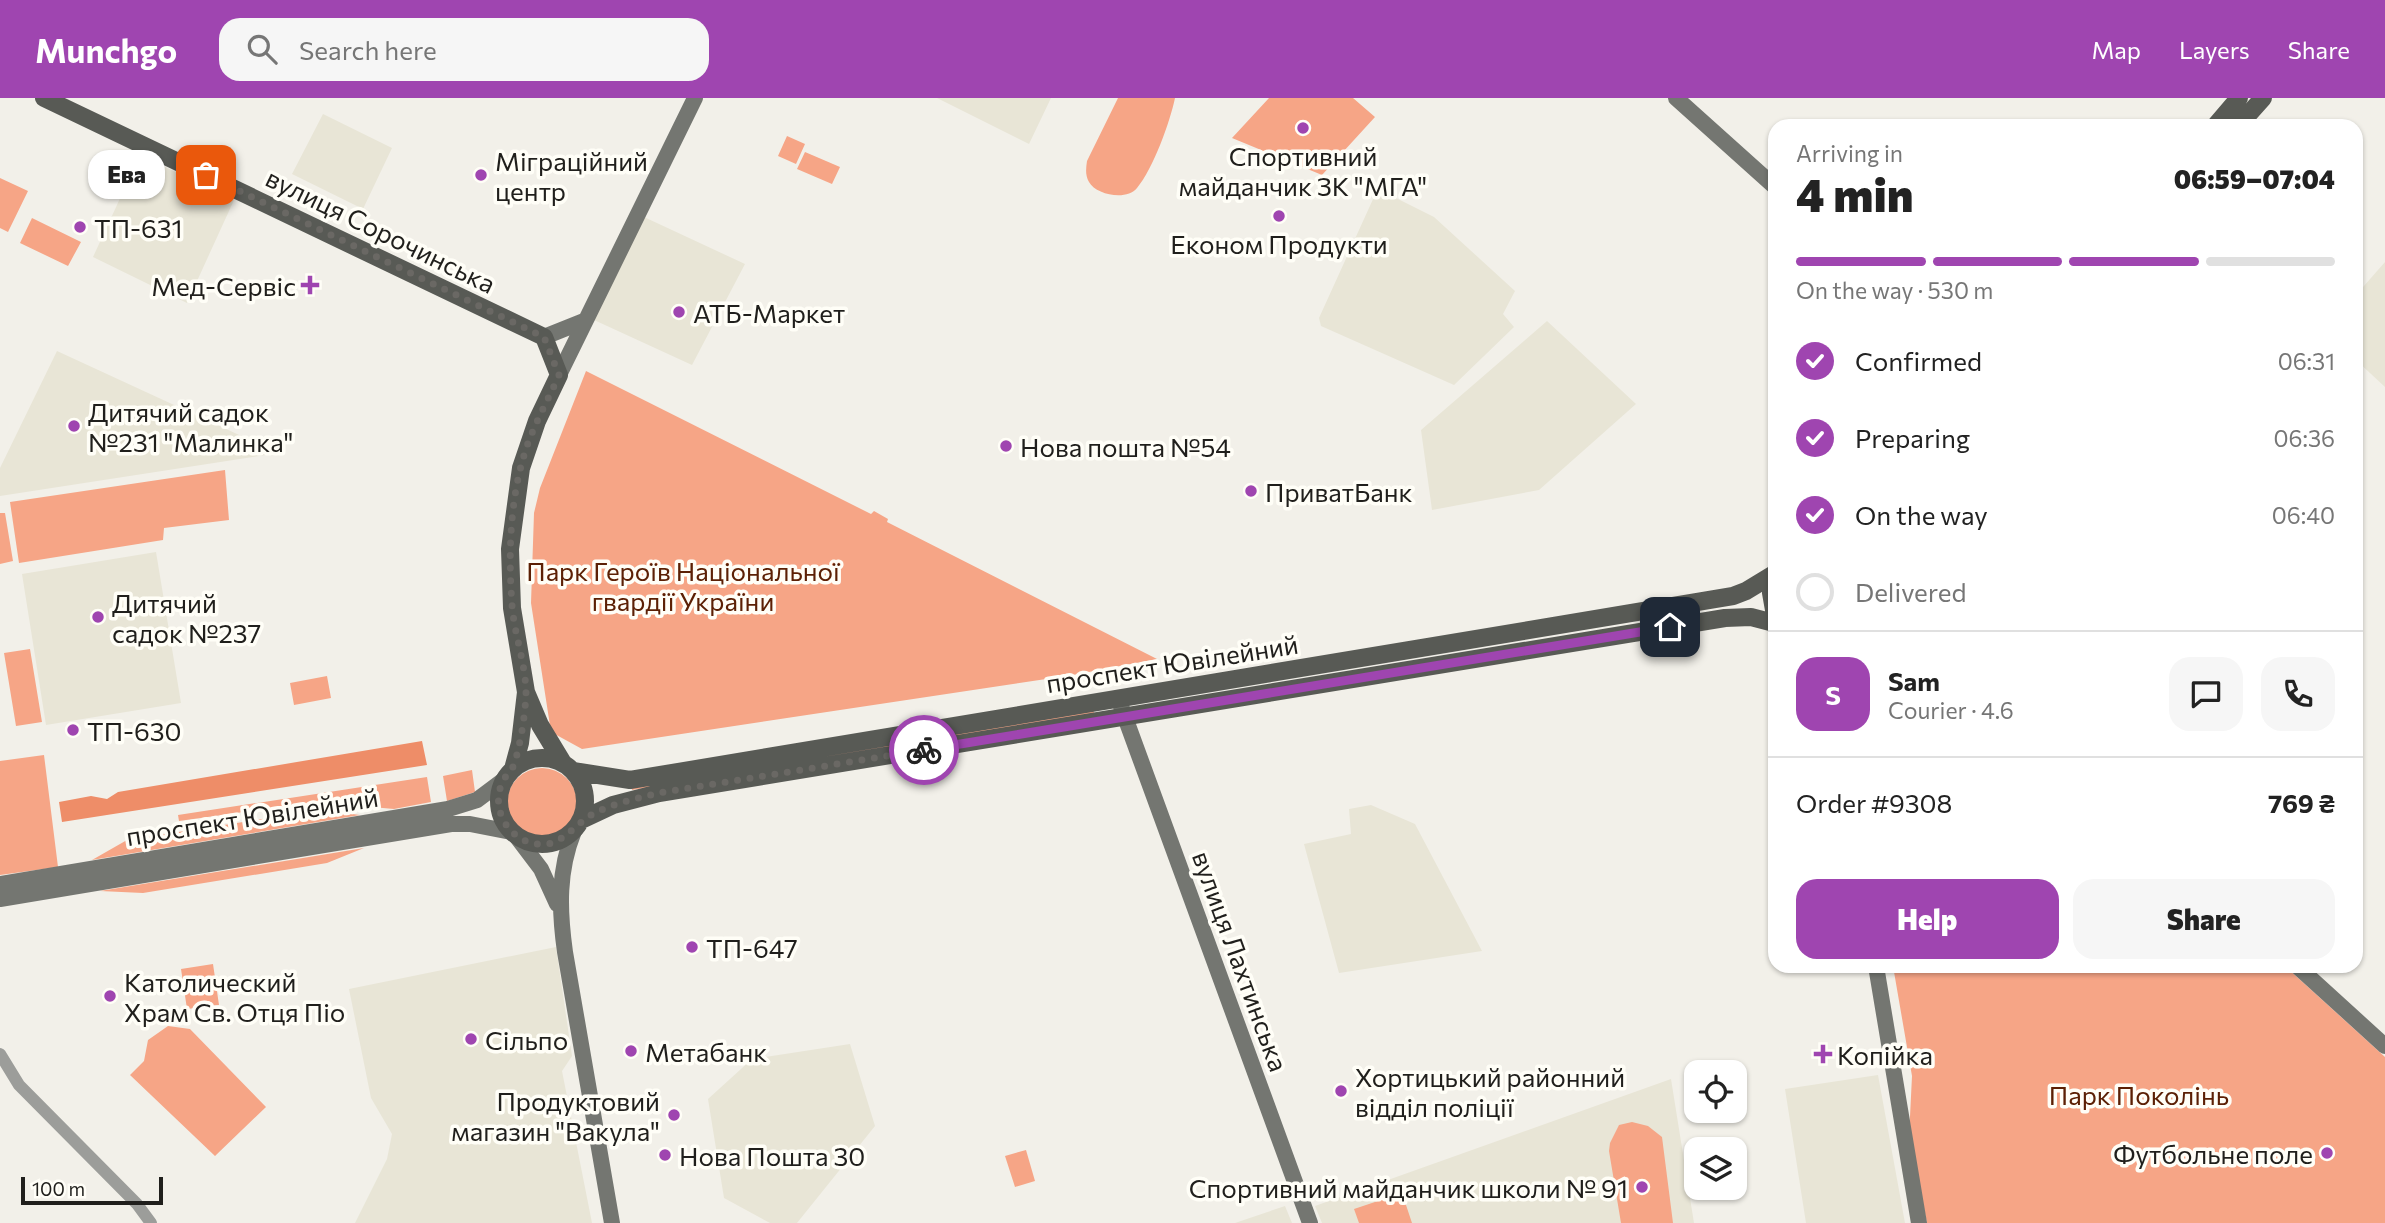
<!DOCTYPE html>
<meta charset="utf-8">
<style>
body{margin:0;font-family:Commissioner,sans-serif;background:#f6f6f6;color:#222;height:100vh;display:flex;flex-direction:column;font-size:26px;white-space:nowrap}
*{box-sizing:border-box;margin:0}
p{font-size:23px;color:#767676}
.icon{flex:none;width:38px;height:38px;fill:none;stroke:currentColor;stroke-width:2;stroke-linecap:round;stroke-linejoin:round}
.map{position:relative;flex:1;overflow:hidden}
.side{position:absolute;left:1768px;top:21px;width:595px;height:854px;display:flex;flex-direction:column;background:#fff;border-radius:21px;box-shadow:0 2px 5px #0004}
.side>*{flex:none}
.buttons{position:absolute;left:1684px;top:962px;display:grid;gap:14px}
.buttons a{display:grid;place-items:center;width:63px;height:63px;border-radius:14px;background:#fff;box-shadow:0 2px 5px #0004;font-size:35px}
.scale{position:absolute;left:21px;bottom:18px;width:142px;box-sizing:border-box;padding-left:7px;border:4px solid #201f1c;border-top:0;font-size:19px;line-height:24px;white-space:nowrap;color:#201f1c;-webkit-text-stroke:5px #fffef7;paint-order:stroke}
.pin{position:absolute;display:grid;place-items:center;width:60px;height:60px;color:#fff;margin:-30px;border-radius:14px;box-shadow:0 4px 10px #0006}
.courier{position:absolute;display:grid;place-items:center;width:70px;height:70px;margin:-35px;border:5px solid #9f45b0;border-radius:50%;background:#fff;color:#222;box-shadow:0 2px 9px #0007}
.bubble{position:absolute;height:49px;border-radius:21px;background:#fff;box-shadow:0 2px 5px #0004;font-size:23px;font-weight:800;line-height:49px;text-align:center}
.head em{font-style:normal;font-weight:800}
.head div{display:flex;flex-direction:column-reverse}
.head{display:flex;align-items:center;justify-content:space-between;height:119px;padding:0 28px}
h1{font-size:46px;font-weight:800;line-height:52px}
.bar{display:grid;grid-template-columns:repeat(4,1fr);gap:10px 7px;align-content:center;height:84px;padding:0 28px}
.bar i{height:9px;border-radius:5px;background:#e0e0e0}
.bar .current{background:#9f45b0}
.bar p{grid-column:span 4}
.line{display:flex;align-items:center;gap:18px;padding:0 28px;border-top:2px solid #e0e0e0}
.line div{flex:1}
.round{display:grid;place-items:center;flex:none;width:74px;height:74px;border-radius:21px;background:#f6f6f6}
ol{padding:0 28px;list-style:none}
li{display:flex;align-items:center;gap:21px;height:77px}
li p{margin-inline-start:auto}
li .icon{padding:7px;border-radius:50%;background:#9f45b0;color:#fff;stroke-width:4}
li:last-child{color:#767676}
li i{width:38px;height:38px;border:4px solid #e0e0e0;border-radius:50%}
.cta{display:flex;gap:14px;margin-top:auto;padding:14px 28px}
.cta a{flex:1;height:80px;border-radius:21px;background:#9f45b0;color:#fff;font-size:28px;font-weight:800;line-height:80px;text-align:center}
.cta a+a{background:#f6f6f6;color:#222}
header{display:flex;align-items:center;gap:42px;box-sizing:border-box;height:98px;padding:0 35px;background:#9f45b0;color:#fff}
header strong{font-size:33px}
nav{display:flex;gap:38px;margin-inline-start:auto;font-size:24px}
.search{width:490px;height:63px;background:#f6f6f6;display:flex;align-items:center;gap:18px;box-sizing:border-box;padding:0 24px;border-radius:21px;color:#767676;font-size:26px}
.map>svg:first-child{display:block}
.built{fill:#e8e5d6}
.green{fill:#f6a586}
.forest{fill:#ee8d68}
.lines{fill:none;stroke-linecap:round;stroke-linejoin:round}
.street{stroke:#9c9d9a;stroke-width:12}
.secondary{stroke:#747671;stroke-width:16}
.primary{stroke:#585a55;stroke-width:18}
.done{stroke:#6a6864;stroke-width:7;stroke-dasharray:0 12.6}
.route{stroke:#9f45b0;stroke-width:9}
.poi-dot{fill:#9f45b0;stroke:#fffef7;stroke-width:2.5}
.labels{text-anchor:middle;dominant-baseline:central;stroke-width:7;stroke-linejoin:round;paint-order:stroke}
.poi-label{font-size:26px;fill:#201f1c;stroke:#fffef7;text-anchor:start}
.street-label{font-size:26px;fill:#201f1c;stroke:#fffef7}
.park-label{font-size:26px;fill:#5c2005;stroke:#fffef7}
</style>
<header>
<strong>Munchgo</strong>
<div class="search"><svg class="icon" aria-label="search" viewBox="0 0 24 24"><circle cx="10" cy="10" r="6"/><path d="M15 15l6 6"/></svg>Search here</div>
<nav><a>Map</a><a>Layers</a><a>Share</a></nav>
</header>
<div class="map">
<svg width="2385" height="1125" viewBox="0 0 2385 1125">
<rect width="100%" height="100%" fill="#f2f0e9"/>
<!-- built -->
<path class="built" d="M937,0H1051L1029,46Z
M323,16L392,50L363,111L292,76Z
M140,57L234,102L187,205L93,159Z
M1388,96L1434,119L1515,193L1503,216L1514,229L1454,287L1321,228L1319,220L1374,99Z
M644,119L745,166L692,267L594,222Z
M2385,164V289L2356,262V197Z
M1547,223L1636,306L1539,392L1432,412L1421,332Z
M57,253L278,355L0,398V370Z
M156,454L181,605L46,627L22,476Z
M1371,707L1415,726L1482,853L1339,875L1304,746L1351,736L1349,711Z
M556,849L572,958L562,973L592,1125H355L387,1061L392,1036L371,1000L349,891Z
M850,946L875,1028L797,1125H770L724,1100L708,1001L752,961Z
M1878,977L1905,1125H1806L1785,991Z
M1671,981L1694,1125H1322L1315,1108Z
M1285,1108L1292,1125H1235Z"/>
<!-- green -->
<path class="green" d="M1118,0H1175C1170,24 1153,71 1137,90C1127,103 1096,97 1089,84C1085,77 1086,70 1087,63Z
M1269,0H1353L1375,19L1322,77L1232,40Z
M787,38L805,46L796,66L778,58Z
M805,54L840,69L832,86L797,71Z
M0,80L28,93L8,134L0,130Z
M32,120L81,144L68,168L20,145Z
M586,273L871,416L874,413L888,421L887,424L1157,561L1073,577L582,651L551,634L531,505L534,415L540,390Z
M225,372L229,422L164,430L163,442L19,465L10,404Z
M0,415H5L13,463L0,466Z
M30,551L42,624L16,628L4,555Z
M327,578L331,600L294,607L290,585Z
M1093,612L1095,617L632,692V689Z
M44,657L58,769L0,777V663Z
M507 705a35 35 0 1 1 70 0a35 35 0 1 1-70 0Z
M472,672L475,694L447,703L443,678Z
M427,679L431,704L394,711L316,704L179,723L178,717Z
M321,712L360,717L92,762L127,742Z
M364,750L327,765L143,795L100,793Z
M213,866L219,907L187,911L181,871Z
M1893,868H2285L2385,959V1125H1927L1909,1039L1912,978Z
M168,928L190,931L266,1009L215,1058L130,977L144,963L148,942Z
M1632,1024L1648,1028L1662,1039L1673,1125H1621L1609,1053L1610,1045L1619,1027Z
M1026,1052L1035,1083L1015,1089L1005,1058Z
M1402,1095L1412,1125H1359L1354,1111Z"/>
<!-- forest -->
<path class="forest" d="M422,643L427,667L62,724L59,704L91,698L107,701L118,694Z"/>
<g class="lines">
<!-- street -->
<path class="street" d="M0,956L19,987L137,1106L151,1125"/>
<!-- secondary -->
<path class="secondary" d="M1676,0L1774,88
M544,239L584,223
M559,277L695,0
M1118,600L1310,1125
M574,733C558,773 559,811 565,854L612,1125
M516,738L541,771L557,806
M0,786L448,711L477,702L505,681
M0,801L451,726H470L511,734
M1876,868L1919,1125
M2297,868L2385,948"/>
<!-- primary -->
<path class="primary" d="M44,0L544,239L559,277L537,323L521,370L510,451L512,510L526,594L540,627L563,665
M2215,28L2239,0
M2238,28L2263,0
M1774,483L1771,495L1774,512
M499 703a43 43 0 1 1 86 0a43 43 0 1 1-86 0Z
M513,671L520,645L526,594
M573,673L630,682L1733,498L1746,493L1774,476
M581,722L613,707L659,695L1725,520L1751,519L1774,525"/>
</g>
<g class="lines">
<!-- done -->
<path class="done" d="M206,77L544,239L559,277C549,300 537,321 528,345C510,396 508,453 512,507C514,536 526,566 526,596C525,618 521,642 515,664C513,671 508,675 504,681C491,704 502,733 526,743C561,757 572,724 599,713C618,704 639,700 659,695L924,652"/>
<!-- route -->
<path class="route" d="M924,652L1670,529"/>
</g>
<!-- markers -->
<g class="poi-dot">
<circle cx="1303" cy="30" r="7"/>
<circle cx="481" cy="77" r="7"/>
<circle cx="1279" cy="118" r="7"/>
<circle cx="80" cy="129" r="7"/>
<path d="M306.5 176.5h7v7h7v7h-7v7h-7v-7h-7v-7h7z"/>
<circle cx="679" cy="214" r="7"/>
<circle cx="74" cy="328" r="7"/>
<circle cx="1006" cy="348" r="7"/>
<circle cx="1251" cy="393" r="7"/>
<circle cx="98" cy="519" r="7"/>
<circle cx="73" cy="632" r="7"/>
<circle cx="692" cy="849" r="7"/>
<circle cx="110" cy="898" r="7"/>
<circle cx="471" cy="941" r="7"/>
<circle cx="631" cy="953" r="7"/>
<path d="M1819.5 945.5h7v7h7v7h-7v7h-7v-7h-7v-7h7z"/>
<circle cx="1341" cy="993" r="7"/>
<circle cx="674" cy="1017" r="7"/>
<circle cx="2327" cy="1055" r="7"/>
<circle cx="665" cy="1057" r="7"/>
<circle cx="1642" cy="1089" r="7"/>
</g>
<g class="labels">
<!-- poi labels -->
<g class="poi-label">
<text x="1303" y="57" text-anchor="middle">Спортивний<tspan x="1303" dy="30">майданчик ЗК "МГА"</tspan></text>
<text x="495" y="62">Міграційний<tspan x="495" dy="30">центр</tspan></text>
<text x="94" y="129">ТП-631</text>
<text x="1279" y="145" text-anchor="middle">Економ Продукти</text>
<text x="296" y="187" text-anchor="end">Мед-Сервіс</text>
<text x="693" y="214">АТБ-Маркет</text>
<text x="88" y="313">Дитячий садок<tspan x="88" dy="30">№231 "Малинка"</tspan></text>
<text x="1020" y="348">Нова пошта №54</text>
<text x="1265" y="393">ПриватБанк</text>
<text x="112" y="504">Дитячий<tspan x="112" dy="30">садок №237</tspan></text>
<text x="87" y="632">ТП-630</text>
<text x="706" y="849">ТП-647</text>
<text x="124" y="883">Католический<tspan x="124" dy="30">Храм Св. Отця Піо</tspan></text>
<text x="485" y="941">Сільпо</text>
<text x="645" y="953">Метабанк</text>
<text x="1837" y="956">Копійка</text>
<text x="1355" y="978">Хортицький районний<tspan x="1355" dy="30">відділ поліції</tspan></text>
<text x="660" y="1002" text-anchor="end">Продуктовий<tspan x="660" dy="30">магазин "Вакула"</tspan></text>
<text x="2313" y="1055" text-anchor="end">Футбольне поле</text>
<text x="679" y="1057">Нова Пошта 30</text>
<text x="1628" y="1089" text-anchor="end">Спортивний майданчик школи № 91</text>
</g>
<!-- street labels -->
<g class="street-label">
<text transform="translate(381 132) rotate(26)">вулиця Сорочинська</text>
<text transform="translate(1172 565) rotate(-9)">проспект Ювілейний</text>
<text transform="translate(252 718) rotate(-9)">проспект Ювілейний</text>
<text transform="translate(1241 863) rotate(70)">вулиця Лахтинська</text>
</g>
<!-- park labels -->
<g class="park-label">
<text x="683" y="472">Парк Героїв Національної<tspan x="683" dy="30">гвардії України</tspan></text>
<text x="2139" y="996">Парк Поколінь</text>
</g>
</g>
</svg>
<div class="buttons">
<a><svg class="icon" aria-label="locate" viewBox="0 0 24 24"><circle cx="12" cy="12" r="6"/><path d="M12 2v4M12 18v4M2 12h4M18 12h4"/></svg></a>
<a><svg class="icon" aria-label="layers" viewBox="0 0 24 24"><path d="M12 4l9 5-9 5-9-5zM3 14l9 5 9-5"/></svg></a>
</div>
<div class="scale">100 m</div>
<div class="pin" style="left:206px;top:77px;background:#ea580c"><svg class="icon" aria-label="bag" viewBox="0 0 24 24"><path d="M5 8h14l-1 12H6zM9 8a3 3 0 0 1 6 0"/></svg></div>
<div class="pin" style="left:1670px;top:529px;background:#1f2937"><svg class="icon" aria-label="home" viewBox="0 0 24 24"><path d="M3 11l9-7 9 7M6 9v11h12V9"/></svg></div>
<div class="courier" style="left:924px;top:652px"><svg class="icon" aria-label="bike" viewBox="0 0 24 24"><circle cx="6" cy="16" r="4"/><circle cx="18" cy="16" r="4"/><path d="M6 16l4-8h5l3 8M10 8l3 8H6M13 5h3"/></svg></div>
<div class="bubble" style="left:88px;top:52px;width:77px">Ева</div>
<section class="side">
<div class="head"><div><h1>4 min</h1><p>Arriving in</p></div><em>06:59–07:04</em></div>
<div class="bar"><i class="current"></i><i class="current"></i><i class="current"></i><i></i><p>On the way · 530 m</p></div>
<ol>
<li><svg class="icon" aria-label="check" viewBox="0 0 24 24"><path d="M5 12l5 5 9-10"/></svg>Confirmed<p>06:31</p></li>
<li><svg class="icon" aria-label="check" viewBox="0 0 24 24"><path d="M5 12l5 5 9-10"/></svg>Preparing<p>06:36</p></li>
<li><svg class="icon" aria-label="check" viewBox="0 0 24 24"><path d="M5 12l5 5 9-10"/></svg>On the way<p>06:40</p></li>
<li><i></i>Delivered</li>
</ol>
<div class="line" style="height:126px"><b class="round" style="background:#9f45b0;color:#fff">S</b><div><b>Sam</b><p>Courier · 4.6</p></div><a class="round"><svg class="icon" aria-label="chat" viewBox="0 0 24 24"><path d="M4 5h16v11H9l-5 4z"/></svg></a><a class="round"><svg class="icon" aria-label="phone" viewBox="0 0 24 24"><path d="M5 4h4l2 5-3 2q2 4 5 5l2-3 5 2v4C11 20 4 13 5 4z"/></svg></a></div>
<div class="line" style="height:91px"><div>Order #9308</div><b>769 ₴</b></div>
<div class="cta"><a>Help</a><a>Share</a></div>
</section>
</div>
